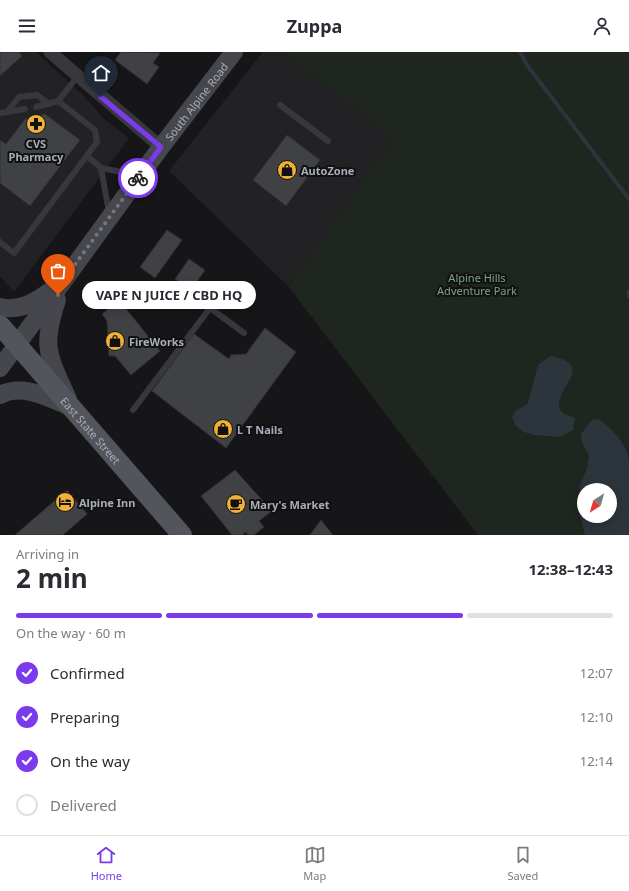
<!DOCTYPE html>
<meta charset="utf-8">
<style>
body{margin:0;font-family:"Noto Sans",sans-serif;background:#f7f7f7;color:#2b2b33;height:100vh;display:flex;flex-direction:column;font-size:15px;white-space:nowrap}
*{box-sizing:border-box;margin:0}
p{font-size:13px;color:#7c7c81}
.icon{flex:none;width:22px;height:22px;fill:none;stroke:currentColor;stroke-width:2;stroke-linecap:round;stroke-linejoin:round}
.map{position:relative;height:483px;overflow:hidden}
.side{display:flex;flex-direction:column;background:#fff;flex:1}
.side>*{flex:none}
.needle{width:26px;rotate:217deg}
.tools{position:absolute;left:577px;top:431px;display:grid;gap:8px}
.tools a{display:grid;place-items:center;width:40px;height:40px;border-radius:50%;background:#fff;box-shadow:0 2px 10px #0003;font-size:20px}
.pin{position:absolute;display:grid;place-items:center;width:34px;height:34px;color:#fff;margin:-41px -17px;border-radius:50% 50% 50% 0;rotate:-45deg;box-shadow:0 0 4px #0007}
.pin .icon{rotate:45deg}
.courier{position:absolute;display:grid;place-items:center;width:40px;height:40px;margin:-20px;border:3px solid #7c3aed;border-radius:50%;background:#fff;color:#222;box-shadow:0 1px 5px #0007}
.bubble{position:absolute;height:28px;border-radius:14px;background:#fff;box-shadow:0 2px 10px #0003;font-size:13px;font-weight:700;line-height:28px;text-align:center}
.overview em{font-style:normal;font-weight:700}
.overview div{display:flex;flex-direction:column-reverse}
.overview{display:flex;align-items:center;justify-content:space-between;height:68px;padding:0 16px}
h1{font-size:26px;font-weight:700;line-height:30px}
.bar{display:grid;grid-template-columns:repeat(4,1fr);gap:6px 4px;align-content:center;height:48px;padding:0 16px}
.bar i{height:5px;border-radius:3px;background:#e1e1e2}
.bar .selected{background:#7c3aed}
.bar p{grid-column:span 4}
ol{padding:0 16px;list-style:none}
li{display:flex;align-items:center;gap:12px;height:44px}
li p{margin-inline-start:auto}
li .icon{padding:4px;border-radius:50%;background:#7c3aed;color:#fff;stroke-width:4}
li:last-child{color:#7c7c81}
li i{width:22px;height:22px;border:2px solid #e1e1e2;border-radius:50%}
header{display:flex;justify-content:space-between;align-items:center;height:52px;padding:0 16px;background:#fff;font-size:18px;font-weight:700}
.tab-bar{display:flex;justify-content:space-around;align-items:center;height:56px;border-top:1px solid #e1e1e2;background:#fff;font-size:11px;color:#7c7c81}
.tab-bar a{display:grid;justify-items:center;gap:2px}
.tab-bar .selected{color:#7c3aed}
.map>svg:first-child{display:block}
.built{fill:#222225}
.green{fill:#1e261f;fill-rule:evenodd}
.water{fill:#2c353c;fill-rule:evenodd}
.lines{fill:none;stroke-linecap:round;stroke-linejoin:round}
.stream{stroke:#2c353c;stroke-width:4}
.building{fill:#404145;stroke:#303034}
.service{stroke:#37383d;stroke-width:6}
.minor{stroke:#37383d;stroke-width:13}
.secondary{stroke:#45474d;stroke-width:18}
.primary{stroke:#53555c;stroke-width:20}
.done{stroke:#757880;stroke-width:4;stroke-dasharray:0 7.2}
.route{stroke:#7c3aed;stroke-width:5}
.labels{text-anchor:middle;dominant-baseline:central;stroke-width:4;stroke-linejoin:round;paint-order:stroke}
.street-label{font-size:11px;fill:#a8adb8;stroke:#111113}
.poi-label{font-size:11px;font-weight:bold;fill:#a8adb8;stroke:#111113;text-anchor:start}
.park-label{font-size:11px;fill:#7fa381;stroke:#111113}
</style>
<header><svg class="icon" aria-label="menu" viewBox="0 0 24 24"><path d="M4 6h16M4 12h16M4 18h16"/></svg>Zuppa<svg class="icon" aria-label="person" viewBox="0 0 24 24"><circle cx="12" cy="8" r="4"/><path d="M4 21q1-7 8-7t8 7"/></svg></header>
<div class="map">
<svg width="629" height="483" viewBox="0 0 629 483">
<rect width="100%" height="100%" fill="#161618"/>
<!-- built -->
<path class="built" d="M0,0H36L84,44L104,67L129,86L14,240L0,224Z
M263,0H282L395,87L288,234L169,119Z"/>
<!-- green -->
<path class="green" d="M282,0H629V483H478L288,234L394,87ZM584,438H610V464H584Z"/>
<!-- water -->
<path class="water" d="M550,304C601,313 548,340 561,359C564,363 571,364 575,366L573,378L561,385L534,383L524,380L516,374L512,365L515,360L528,351L538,313Z
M598,367C611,375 627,392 629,408C629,430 629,460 629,483H585L578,457L581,443L579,435L587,417L589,404L582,390L581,382L592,368ZM584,438H610V464H584Z"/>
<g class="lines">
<!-- stream -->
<path class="stream" d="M520,0L527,13L629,147
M629,239V245"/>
</g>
<!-- building -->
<path class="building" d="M0,0H19L22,4L0,24Z
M121,0L160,1L153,11L159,15L147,32L115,8Z
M45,62L80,88L30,154L0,131V88L6,92L25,67Z
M287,83L320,108L286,154L253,128Z
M167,178L182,188L155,226L140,215Z
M189,207L205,218L191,238L175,227Z
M119,248L160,299L131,323L115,304H109L107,269L102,262Z
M265,276L296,300L226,396L152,339L194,282L229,307L231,303L246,302Z
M235,418L272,459L259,469L264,475L254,483H248L246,480L242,483H232L201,444Z
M67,438L87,462L63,483H15Z
M321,468L333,483H310Z"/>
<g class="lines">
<!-- service -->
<path class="service" d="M280,53L328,89
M36,55L58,49
M7,60L19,45L37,43L49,52
M0,61L25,57
M87,104L101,116
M109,160L101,116L137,123
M0,190L14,201L97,90L95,78L58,49L77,25
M133,358L210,256L244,281"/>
<!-- minor -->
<path class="minor" d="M50,0L161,95"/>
<!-- secondary -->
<g class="secondary">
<path d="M57,248C41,295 48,303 68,347"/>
<path d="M0,255C20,260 37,249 53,237"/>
<path id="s1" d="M0,316L161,95L234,0"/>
<path d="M0,343C23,331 49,346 71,355"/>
</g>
<!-- primary -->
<path class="primary" id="s2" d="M0,273L182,483"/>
</g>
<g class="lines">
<!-- done -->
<path class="done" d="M58,243L63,229L138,126"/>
<!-- route -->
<path class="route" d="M101,45L161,95L138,126"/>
</g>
<!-- icons -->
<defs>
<g id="pharmacy-disc" transform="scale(1)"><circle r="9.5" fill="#f2b134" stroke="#111113"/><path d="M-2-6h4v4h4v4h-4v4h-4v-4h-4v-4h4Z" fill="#111"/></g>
<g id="shop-disc" transform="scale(1)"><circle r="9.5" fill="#f2b134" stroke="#111113"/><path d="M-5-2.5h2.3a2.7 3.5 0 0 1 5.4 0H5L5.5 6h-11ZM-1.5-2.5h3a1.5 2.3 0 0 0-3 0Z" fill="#111"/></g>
<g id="hotel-disc" transform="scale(1)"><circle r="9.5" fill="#f2b134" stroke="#111113"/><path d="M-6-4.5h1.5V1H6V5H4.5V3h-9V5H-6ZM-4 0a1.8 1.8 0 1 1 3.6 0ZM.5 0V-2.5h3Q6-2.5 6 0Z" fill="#111"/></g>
<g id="cafe-disc" transform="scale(1)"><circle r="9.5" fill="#f2b134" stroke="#111113"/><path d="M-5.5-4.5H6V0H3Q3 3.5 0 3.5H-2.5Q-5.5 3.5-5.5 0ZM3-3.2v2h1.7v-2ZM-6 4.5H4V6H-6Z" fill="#111"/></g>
</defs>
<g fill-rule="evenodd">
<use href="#pharmacy-disc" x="36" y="72"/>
<use href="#shop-disc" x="287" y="118"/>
<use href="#shop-disc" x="115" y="289"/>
<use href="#shop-disc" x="223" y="377"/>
<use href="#hotel-disc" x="65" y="450"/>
<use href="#cafe-disc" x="236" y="452"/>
</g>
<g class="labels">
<!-- street labels -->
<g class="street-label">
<text stroke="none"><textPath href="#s1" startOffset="331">South Alpine Road</textPath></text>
<text stroke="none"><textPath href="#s2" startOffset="139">East State Street</textPath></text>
</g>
<!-- poi labels -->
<g class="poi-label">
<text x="36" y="91" text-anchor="middle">CVS<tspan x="36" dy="13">Pharmacy</tspan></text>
<text x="301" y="118">AutoZone</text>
<text x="129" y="289">FireWorks</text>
<text x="237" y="377">L T Nails</text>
<text x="79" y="450">Alpine Inn</text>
<text x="250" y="452">Mary's Market</text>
</g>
<!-- park labels -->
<g class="park-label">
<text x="477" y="225">Alpine Hills<tspan x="477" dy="13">Adventure Park</tspan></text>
</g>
</g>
</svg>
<div class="tools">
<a><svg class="needle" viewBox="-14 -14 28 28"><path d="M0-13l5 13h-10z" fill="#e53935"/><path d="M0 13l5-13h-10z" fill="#7c7c81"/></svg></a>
</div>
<div class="pin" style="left:58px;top:243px;background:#ea580c"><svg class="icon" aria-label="bag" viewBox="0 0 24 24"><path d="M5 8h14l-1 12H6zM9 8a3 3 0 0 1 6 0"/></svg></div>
<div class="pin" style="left:101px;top:45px;background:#1f2937"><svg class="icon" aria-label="home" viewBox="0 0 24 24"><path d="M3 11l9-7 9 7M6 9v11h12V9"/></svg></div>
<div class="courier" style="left:138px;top:126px"><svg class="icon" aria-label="bike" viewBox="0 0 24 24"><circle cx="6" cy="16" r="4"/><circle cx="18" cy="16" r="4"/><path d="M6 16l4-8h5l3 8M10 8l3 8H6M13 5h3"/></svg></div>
<div class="bubble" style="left:82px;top:229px;width:174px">VAPE N JUICE / CBD HQ</div>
</div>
<section class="side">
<div class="overview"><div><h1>2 min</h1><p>Arriving in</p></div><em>12:38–12:43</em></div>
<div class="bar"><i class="selected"></i><i class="selected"></i><i class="selected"></i><i></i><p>On the way · 60 m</p></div>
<ol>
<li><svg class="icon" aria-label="check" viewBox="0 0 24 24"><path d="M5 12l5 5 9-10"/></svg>Confirmed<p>12:07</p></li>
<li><svg class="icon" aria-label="check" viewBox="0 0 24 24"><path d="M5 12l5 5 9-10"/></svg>Preparing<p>12:10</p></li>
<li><svg class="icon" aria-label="check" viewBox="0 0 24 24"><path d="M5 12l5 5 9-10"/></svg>On the way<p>12:14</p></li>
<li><i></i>Delivered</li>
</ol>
</section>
<nav class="tab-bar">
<a class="selected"><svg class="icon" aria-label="home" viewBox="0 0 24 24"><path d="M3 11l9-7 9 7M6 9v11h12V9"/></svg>Home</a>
<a><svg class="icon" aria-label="map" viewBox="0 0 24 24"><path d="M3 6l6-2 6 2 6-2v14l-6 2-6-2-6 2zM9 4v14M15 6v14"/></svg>Map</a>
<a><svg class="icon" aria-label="saved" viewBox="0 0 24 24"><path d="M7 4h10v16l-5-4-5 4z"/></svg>Saved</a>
</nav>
